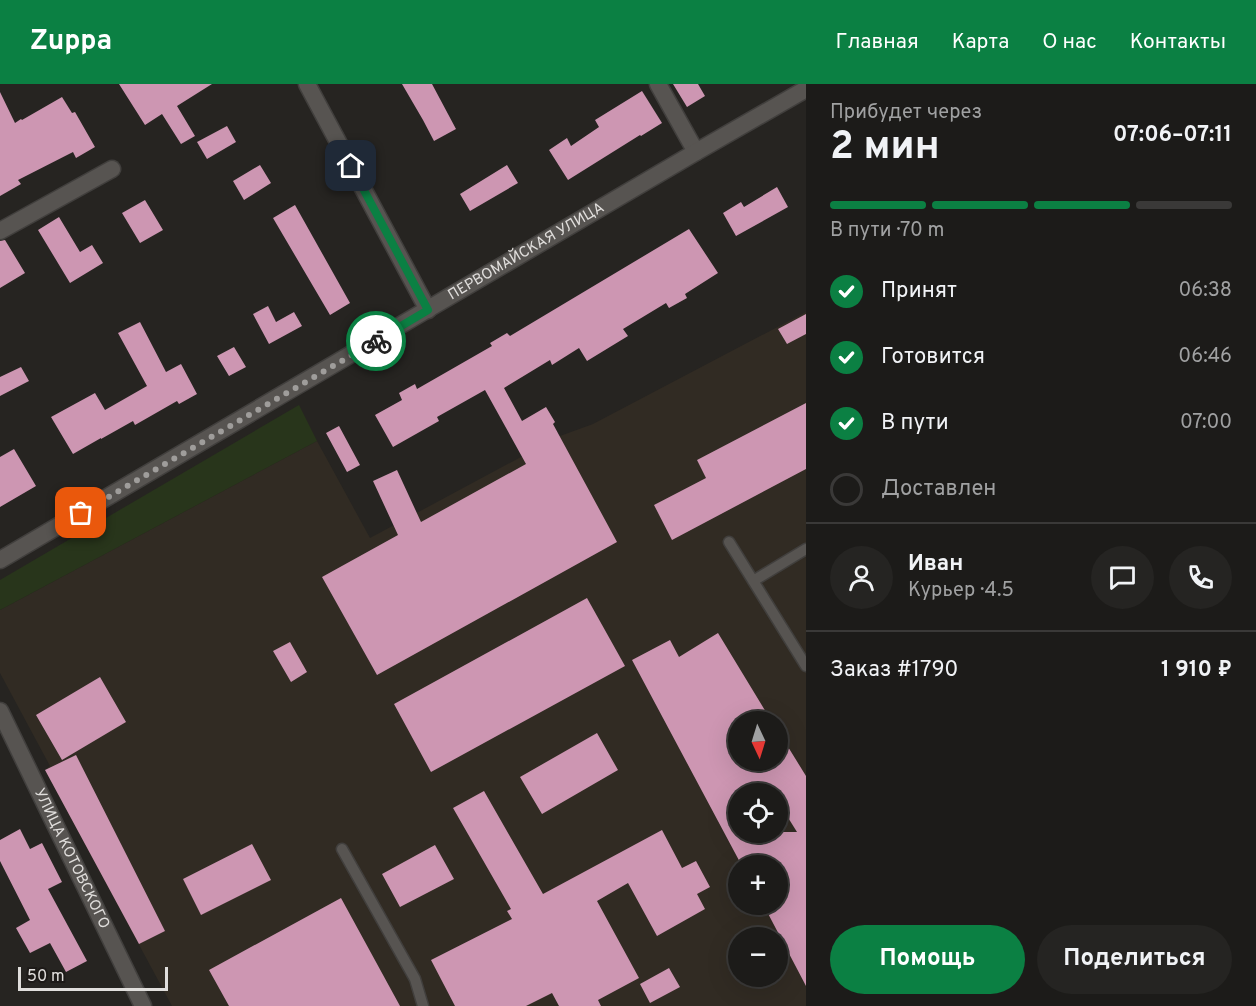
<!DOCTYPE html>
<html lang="ru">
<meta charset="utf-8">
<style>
body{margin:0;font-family:Overpass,sans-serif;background:#252422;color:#f1f3f6;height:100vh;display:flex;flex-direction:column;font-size:22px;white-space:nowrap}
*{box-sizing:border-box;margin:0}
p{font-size:20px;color:#a0a1a2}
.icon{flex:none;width:33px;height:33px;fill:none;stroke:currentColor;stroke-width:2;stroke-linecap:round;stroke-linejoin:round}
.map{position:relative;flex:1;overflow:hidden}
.panel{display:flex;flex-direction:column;background:#1c1b19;width:450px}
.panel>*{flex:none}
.needle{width:39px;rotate:176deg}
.fabs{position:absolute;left:728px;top:627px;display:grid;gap:12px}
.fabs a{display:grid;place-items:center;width:60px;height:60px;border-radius:50%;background:#1c1b19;box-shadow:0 6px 24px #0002,0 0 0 2px #3a3938;font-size:30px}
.scale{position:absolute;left:18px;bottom:15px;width:150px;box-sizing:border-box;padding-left:6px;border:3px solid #e0dedc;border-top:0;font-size:16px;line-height:21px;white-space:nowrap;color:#e0dedc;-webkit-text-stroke:4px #1d1a18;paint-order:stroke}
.pin{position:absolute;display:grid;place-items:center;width:51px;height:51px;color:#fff;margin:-26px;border-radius:12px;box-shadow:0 3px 9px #0006}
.courier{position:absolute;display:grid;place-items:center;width:60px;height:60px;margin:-30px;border:4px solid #0b8043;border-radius:50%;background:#fff;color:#222;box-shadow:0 2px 8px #0007}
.overview em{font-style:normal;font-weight:700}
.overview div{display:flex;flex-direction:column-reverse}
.overview{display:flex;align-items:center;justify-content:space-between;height:102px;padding:0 24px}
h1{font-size:39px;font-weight:700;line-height:45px}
.bar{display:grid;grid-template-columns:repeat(4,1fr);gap:9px 6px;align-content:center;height:72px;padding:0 24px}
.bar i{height:8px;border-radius:4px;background:#3a3938}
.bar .on{background:#0b8043}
.bar p{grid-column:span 4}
.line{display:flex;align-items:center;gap:15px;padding:0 24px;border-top:2px solid #3a3938}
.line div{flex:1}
.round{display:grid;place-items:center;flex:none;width:63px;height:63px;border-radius:32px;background:#252422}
ol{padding:0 24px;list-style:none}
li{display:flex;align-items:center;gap:18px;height:66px}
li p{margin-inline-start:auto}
li .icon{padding:6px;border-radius:50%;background:#0b8043;color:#fff;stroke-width:4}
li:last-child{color:#a0a1a2}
li i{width:33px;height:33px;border:3px solid #3a3938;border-radius:50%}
.cta{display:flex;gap:12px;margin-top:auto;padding:12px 24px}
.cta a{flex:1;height:69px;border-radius:36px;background:#0b8043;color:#fff;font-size:24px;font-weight:700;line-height:69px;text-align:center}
.cta a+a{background:#252422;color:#f1f3f6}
header{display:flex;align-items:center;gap:36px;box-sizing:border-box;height:84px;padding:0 30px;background:#0b8043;color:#fff}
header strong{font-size:28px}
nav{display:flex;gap:33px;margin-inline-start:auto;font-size:21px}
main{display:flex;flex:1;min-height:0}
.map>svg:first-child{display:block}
.built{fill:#312b23;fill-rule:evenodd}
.green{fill:#28351b}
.building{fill:#cd96b2;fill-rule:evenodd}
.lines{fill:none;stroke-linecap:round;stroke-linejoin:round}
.service-casing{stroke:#413f3d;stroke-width:13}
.minor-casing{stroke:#413f3d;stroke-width:19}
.tertiary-casing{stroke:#413f3d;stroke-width:19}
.service{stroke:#575451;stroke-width:10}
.minor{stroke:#575451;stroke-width:16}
.tertiary{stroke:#575451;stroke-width:16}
.done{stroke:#9f9d9b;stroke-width:6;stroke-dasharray:0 10.8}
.route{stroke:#0b8043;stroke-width:8}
.labels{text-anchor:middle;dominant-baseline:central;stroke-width:6;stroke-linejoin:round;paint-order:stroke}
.street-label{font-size:15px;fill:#e0dedc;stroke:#1d1a18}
</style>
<header>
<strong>Zuppa</strong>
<nav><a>Главная</a><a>Карта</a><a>О нас</a><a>Контакты</a></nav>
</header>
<main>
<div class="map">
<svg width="806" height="922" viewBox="0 0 806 922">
<rect width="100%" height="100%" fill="#262421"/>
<!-- built -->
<path class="built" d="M806,228V922H172L45,686L50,682L0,589V526L317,357L370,454L560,352L593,340ZM738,638H777V676H738ZM738,710H777V748H738ZM738,782H777V820H738ZM738,854H777V892H738Z"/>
<!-- green -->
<path class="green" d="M299,321L317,357L0,526V496Z"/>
<!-- building -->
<path class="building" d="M119,0H212L177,22L195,52L181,60L162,30L145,41Z
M402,0H432L456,45L434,57L423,36Z
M673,0H698L705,12L687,23Z
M642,7L662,39L641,52L640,51L568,96L549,66L567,54L571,62L599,43L595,36Z
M0,8L15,39L21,35L22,36L62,13L72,29L75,28L95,63L76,74L73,68L18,96L21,100L0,112Z
M227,42L236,58L207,75L197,58Z
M260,81L271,99L244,116L233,97Z
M507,81L518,99L470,127L460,110Z
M777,103L788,123L736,152L723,129L741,118L744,123Z
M145,116L163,146L140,159L122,129Z
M295,121L350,219L330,231L273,134Z
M59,133L80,168L92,161L103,179L70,199L38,146Z
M689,145L718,189L685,210L687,214L669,224L666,219L623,245L628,252L587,277L579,264L552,281L550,276L504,304L522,337L546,323L555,338L553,340L617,458L377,591L322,493L398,451L373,397L397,386L421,438L526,380L485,306L437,333L439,337L393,363L375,331L402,316L399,309L415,300L417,305L492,262L490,259L507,249L510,252Z
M5,156L25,189L0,204V157Z
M268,222L276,238L294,228L302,242L269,260L253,230Z
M806,230V250L787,260L778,245Z
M140,238L166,288L181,280L197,310L179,320L177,317L135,341L133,337L101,355V354L73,370L51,333L95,309L105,326L147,302L118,249Z
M234,263L246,283L229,292L217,272Z
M21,283L29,297L0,312V293Z
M806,319V385L672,456L654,421L706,394L697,376Z
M339,342L360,381L347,388L326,349Z
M14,365L36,402L0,423V373Z
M587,514L625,582L431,688L394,620Z
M718,549L772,638H738V676H777V645L806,692V902L763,820H777V782H742L632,576L670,556L679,573ZM738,710H777V716L797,748H738Z
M290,558L307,588L291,598L273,567Z
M100,593L126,638L62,676L36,631Z
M597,649L618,686L542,730L520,693Z
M76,671L165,847L139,860L45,686Z
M484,707L543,810L662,746L682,784L696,777L710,803L697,810L705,825L657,852L628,799L597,817L639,894L598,916L601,922H559L552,909L526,922H455L431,876L512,835L507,827L511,825L453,724Z
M20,745L30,765L42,759L62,798L48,805L87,877L66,888L50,859L30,869L16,844L30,836L0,777V756Z
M252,760L271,796L201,831L183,795Z
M435,761L454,795L400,823L382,790Z
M341,814L400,922H229L209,886Z
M669,884L680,903L650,919L640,900Z"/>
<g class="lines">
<!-- service casing -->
<g class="service-casing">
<path id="service" d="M729,458L806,582
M753,497L806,465
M342,765L415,895L423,922"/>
</g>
<!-- minor casing -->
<g class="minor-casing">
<g id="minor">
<path d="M658,0L696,68"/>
<path d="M0,147L112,85"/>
<path id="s1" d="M0,627L143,922"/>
</g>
</g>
<!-- tertiary casing -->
<g class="tertiary-casing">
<g id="tertiary">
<path d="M307,0L428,226"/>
<path id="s2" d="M0,476L696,68L806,5"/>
</g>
</g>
<!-- service -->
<use href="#service" class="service"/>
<!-- minor -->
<use href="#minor" class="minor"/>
<!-- tertiary -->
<use href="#tertiary" class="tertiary"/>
</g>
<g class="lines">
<!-- done -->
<path class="done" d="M81,429L376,257"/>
<!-- route -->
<path class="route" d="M351,82L428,226L376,257"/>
</g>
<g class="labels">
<!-- street labels -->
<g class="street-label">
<text stroke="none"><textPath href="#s2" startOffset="610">ПЕРВОМАЙСКАЯ УЛИЦА</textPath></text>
<text stroke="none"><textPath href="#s1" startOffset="164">УЛИЦА КОТОВСКОГО</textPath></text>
</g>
</g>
</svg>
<div class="fabs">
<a><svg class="needle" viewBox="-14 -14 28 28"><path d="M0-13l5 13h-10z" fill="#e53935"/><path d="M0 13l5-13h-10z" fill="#a0a1a2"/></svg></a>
<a><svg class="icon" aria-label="locate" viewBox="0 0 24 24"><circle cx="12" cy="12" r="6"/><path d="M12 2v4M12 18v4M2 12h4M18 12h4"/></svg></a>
<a>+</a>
<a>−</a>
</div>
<div class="scale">50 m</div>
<div class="pin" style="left:81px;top:429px;background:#ea580c"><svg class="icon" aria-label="bag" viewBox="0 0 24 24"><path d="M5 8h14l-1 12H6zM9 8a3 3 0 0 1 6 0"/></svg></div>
<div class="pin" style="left:351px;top:82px;background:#1f2937"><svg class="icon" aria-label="home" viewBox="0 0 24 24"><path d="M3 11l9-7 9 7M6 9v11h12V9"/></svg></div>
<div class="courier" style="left:376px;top:257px"><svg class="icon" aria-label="bike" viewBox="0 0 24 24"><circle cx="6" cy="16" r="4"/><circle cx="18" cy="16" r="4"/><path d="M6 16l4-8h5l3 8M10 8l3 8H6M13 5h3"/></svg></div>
</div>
<section class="panel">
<div class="overview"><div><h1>2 мин</h1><p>Прибудет через</p></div><em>07:06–07:11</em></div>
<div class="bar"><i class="on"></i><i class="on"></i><i class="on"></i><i></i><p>В пути · 70 m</p></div>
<ol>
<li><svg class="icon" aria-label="check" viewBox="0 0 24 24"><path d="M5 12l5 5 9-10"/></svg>Принят<p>06:38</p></li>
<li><svg class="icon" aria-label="check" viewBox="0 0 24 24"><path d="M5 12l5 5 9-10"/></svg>Готовится<p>06:46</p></li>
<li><svg class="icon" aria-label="check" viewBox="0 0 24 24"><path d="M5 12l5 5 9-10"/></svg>В пути<p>07:00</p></li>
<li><i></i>Доставлен</li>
</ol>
<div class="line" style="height:108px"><a class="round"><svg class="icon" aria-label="person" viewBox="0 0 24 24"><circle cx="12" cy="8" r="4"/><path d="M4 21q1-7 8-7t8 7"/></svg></a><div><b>Иван</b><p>Курьер · 4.5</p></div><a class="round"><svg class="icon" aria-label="chat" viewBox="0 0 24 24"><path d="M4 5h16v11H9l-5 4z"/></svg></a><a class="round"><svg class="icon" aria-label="phone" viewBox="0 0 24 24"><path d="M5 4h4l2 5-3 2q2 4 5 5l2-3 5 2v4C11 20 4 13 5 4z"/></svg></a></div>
<div class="line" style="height:78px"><div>Заказ #1790</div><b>1 910 ₽</b></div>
<div class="cta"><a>Помощь</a><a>Поделиться</a></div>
</section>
</main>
